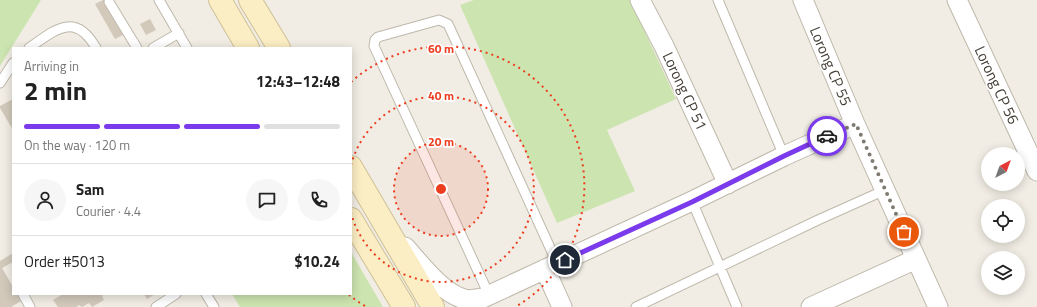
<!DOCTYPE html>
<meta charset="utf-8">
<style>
body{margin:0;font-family:"Titillium Web",sans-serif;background:#f6f6f6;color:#222;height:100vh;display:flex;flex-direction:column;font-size:15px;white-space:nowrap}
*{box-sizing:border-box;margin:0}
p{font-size:13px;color:#767676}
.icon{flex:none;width:22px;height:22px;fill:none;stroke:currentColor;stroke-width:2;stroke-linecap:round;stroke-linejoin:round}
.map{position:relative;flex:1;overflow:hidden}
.details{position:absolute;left:12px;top:47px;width:340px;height:248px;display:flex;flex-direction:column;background:#fff;border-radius:0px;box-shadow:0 2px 10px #0003}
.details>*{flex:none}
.needle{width:26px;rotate:41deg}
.tools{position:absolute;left:981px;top:147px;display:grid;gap:8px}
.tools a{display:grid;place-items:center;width:44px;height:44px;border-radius:50%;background:#fff;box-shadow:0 2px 10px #0003;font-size:20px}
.pin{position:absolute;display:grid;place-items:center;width:34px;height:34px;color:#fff;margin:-17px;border:2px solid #fff;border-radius:50%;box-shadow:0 1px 4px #0007}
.courier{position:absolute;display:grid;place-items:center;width:40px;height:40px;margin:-20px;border:3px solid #7c3aed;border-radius:50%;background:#fff;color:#222;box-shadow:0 1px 5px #0007}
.head em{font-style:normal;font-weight:700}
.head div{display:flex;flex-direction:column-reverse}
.head{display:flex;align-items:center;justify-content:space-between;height:68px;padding:0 12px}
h1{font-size:26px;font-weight:700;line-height:30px}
.bar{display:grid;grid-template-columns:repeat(4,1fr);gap:6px 4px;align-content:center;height:48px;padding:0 12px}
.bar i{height:5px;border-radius:3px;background:#e0e0e0}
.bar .current{background:#7c3aed}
.bar p{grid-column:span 4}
.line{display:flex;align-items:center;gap:10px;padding:0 12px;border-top:1px solid #e0e0e0}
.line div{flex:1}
.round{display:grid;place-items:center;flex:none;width:42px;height:42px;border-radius:21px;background:#f6f6f6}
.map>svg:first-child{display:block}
.green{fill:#cce4af}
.building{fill:#d2c9bb}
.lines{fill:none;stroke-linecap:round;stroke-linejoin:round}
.service-casing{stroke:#bfb8ab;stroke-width:11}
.minor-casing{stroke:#bfb8ab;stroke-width:21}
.secondary-casing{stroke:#cfc097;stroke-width:24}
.service{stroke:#fff;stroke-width:9}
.minor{stroke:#fff;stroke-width:19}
.secondary{stroke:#fbeec4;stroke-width:22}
.done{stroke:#807b72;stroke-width:4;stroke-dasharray:0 7.2}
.route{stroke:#7c3aed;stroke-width:5}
.ring{fill:none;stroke:#ed3d1f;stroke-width:2;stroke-dasharray:2 4}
.labels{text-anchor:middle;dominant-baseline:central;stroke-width:3.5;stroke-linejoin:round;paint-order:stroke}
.street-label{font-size:15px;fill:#433d35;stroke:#fff}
.centre{fill:#ed3d1f;stroke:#fff;stroke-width:2}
.ring-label{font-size:12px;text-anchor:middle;font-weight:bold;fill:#ed3d1f;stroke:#fff;stroke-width:3.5;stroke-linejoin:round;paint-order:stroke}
</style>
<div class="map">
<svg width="1037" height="307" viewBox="0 0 1037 307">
<rect width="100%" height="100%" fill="#f1ede4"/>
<!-- green -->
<path class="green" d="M0,0H41L0,66Z
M474,0H630L676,99L607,130L635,191L557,223L460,5Z
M351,252L383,307H240L232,294H351Z"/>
<!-- building -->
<path class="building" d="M103,0H106L125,34L115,39L95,4Z
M150,19L156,30L146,35L140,24Z
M13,99V130L0,108V106Z
M13,253V262L2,268L13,287V294H17L21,301L11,307H0V261Z
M63,294H104L102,296L104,300L92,307L89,303L82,307L79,305L76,307H58L53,300Z
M144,294H155L147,299Z"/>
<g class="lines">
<!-- service casing -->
<g class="service-casing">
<path id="service" d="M159,0L187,48
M718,0L784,156
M109,2L137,48
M29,48C55,30 75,11 96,48
M153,48L179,33
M0,83L13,63
M692,201L737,307
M23,294L30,307
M206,294L214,307
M489,295L374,46L375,40L378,37L439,20L448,24L557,263
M156,307L176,294
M636,307L818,220L885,190"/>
</g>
<!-- minor casing -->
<g class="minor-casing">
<path id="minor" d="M640,0L664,46L728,184
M803,0L855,124L938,307
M957,0L1037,171
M405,247C419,262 443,295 465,299C470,301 478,298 483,298L692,201L784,156L855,124
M545,269L562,307
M811,307L916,259"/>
</g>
<!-- secondary casing -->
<g class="secondary-casing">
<path id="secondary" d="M220,0L248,48
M250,0L279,48
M351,167L433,307
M351,219L404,307"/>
</g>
<!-- service -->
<use href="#service" class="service"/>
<!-- minor -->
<use href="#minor" class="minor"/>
<!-- secondary -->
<use href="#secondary" class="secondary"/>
</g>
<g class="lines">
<!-- done -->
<path class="done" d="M827,136L856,124L904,232"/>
<!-- route -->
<path class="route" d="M565,260L692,202L784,156L827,136"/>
</g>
<!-- distance rings -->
<circle cx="441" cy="189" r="47" fill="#ed3d1f" fill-opacity=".12"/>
<g class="ring">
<circle cx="441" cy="189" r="47"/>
<path d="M351 165A93 93 0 1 1 351 213"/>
<path d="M365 306A140 140 0 0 1 349 295M351 82A140 140 0 1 1 517 306"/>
</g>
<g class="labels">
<!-- street labels -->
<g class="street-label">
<text transform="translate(831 66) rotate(67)">Lorong CP 55</text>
<text transform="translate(997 85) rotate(65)">Lorong CP 56</text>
<text transform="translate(685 91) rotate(65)">Lorong CP 51</text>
</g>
</g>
<circle cx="441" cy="189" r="6" class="centre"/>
<g class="ring-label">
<text x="441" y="53">60 m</text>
<text x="441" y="100">40 m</text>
<text x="441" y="146">20 m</text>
</g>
</svg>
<div class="tools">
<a><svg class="needle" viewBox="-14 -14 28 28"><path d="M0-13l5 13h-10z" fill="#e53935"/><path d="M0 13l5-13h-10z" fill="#767676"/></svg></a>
<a><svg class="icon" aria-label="locate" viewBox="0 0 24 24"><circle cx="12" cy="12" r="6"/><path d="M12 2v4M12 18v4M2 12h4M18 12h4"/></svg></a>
<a><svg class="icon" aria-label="layers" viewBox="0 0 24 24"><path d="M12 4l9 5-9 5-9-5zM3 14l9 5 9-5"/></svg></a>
</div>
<div class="pin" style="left:904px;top:232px;background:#ea580c"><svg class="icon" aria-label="bag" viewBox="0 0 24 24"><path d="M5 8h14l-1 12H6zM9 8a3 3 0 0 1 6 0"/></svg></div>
<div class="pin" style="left:565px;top:260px;background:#1f2937"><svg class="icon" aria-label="home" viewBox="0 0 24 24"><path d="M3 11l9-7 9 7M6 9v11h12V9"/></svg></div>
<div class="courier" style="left:827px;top:136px"><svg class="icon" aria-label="car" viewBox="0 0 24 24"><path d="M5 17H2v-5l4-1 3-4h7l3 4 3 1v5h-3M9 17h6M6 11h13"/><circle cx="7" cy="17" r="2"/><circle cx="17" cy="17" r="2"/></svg></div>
<section class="details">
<div class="head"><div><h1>2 min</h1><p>Arriving in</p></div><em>12:43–12:48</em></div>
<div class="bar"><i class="current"></i><i class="current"></i><i class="current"></i><i></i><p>On the way · 120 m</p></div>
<div class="line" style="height:72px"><a class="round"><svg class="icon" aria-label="person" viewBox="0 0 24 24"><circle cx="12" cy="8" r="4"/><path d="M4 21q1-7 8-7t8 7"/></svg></a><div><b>Sam</b><p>Courier · 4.4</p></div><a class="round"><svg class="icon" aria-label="chat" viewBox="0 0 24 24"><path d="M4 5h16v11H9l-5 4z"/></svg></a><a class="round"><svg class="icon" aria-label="phone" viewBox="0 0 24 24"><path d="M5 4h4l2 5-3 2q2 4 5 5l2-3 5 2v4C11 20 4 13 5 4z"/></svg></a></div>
<div class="line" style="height:52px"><div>Order #5013</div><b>$10.24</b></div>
</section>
</div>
